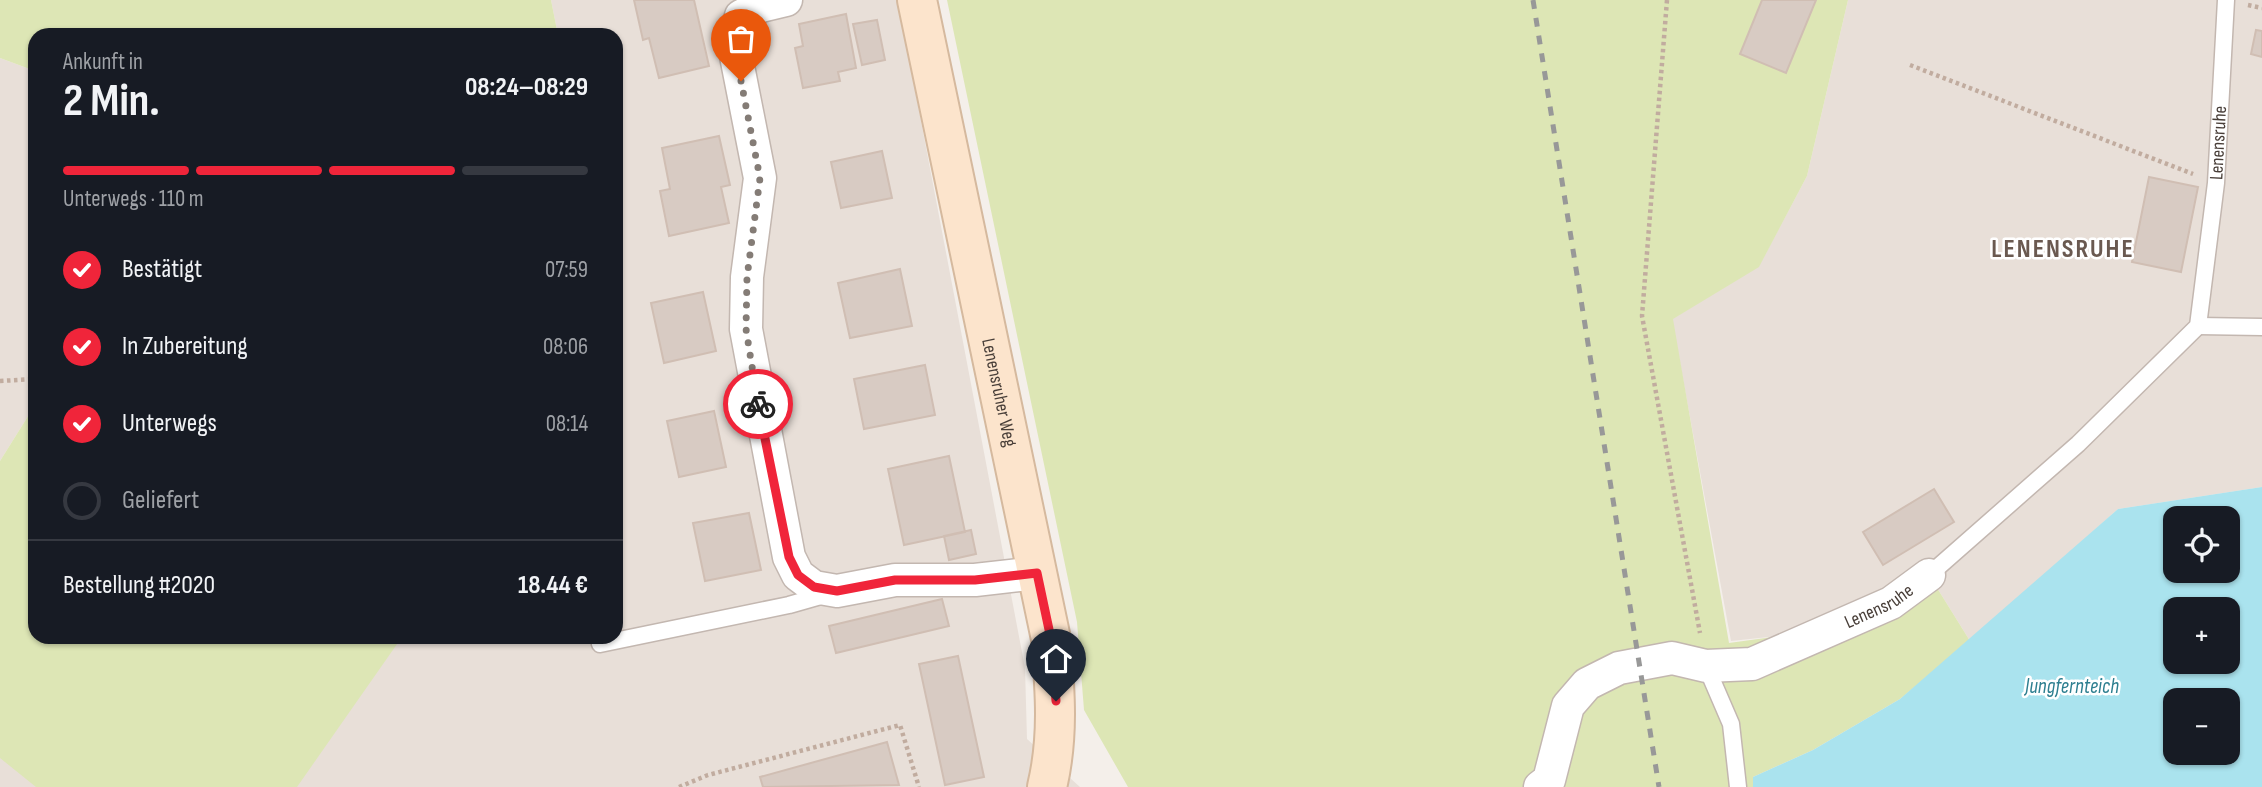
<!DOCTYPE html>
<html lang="de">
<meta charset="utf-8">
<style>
body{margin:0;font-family:"Sofia Sans Condensed",sans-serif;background:#20242c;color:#f1f3f6;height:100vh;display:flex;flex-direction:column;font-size:26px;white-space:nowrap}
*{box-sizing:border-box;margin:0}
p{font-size:23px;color:#9ea1a6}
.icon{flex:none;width:38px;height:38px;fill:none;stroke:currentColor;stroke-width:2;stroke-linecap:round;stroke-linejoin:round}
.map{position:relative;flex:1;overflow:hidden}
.side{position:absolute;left:28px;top:28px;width:595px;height:616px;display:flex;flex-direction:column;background:#171b24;border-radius:21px;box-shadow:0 2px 5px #0004}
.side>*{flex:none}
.tools{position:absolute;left:2163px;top:506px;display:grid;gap:14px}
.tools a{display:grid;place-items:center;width:77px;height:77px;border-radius:14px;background:#171b24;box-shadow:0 2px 5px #0004;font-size:35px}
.pin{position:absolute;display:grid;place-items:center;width:60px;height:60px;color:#fff;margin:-72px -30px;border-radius:50% 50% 50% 0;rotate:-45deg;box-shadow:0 0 7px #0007}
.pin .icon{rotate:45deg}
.courier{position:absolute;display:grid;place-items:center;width:70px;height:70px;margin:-35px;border:5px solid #f0253a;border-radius:50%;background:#fff;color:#222;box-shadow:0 2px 9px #0007}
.headline em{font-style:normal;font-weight:700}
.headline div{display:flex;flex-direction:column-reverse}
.headline{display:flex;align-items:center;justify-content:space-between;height:119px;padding:0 35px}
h1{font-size:46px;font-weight:700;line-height:52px}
.bar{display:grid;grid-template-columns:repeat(4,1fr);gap:10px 7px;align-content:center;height:84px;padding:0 35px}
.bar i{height:9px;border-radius:5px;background:#363941}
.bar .selected{background:#f0253a}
.bar p{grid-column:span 4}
.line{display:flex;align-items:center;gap:18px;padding:0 35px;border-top:2px solid #363941}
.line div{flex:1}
ol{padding:0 35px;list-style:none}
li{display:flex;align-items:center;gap:21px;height:77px}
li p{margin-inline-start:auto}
li .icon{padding:7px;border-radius:50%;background:#f0253a;color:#fff;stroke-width:4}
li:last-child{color:#9ea1a6}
li i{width:38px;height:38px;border:4px solid #363941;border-radius:50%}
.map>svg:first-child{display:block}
.residential{fill:#e8dfd8}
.green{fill:#dde6b5}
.water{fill:#aae3ee;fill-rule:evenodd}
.building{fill:#d8cbc3;stroke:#d0beb3;stroke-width:2}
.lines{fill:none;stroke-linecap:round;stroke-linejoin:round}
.lane-casing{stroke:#c3b7b0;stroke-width:19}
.street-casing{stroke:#c3b7b0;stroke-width:35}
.secondary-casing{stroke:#d5b99e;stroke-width:42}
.path{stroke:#c1ac9f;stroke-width:4.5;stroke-dasharray:3.5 3.5;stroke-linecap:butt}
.lane{stroke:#fff;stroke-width:16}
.street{stroke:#fff;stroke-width:32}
.secondary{stroke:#fce4cc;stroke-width:38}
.rail{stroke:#989898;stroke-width:5;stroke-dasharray:9 9;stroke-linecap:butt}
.done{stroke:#847c76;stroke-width:7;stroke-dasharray:0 12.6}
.route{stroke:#f0253a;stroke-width:9}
.labels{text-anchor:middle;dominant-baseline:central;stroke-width:5;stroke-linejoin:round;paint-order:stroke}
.street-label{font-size:19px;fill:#483e38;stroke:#fff}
.water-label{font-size:21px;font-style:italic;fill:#2e7f90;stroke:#fff}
.district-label{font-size:26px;font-weight:bold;letter-spacing:2px;fill:#6a5950;stroke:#fff}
</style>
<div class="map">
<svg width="2262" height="787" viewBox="0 0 2262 787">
<rect width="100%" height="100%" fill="#f4efea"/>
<!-- residential -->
<path class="residential" d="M551,0H898L1025,668L1027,739L1080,787H0V556L35,637H616V35H558Z
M1848,0H2262V487L2118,509L1970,641L1929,575L1788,635L1731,641L1672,319L1759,266L1807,176Z
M0,58L35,71V405L0,461Z"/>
<!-- green -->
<path class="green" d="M0,0H551L558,35H35V71L0,58Z
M947,0H1848L1807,176L1759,267L1673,319L1729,643L1788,635L1929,575L1970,641L1900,699L1813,750L1753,777V787H1128L1084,710L1077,622Z
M35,405V637H402L297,787H36L0,758V461Z"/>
<!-- water -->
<path class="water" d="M2262,487V787H1753V777L1813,750L1900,699L2118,509ZM2175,518H2228V570H2175ZM2175,609H2228V662H2175ZM2175,700H2228V752H2175Z"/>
<!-- building -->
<path class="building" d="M634,0H694L709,66L659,78L649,38L643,40Z
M1762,0H1816L1786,73L1740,54Z
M846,14L856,68L838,72L840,81L803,88L795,48L803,46L799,24Z
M877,20L885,60L862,65L853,24Z
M2256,30L2262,31V57L2251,54Z
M719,136L730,185L721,187L729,223L669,236L660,191L670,189L662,148Z
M882,151L892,198L841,208L831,162Z
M2149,177L2198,187L2181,272L2132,262Z
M900,269L912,326L850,338L838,283Z
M703,292L716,351L664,363L651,303Z
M925,365L935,415L864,429L854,379Z
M714,411L726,467L679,477L667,421Z
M949,456L965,532L904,545L888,469Z
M1934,489L1954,522L1883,565L1863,532Z
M749,513L761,570L705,581L693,523Z
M971,530L976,554L949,560L944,536Z
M942,599L949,626L836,653L829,626Z
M958,656L984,777L945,785L919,664Z
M887,742L899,785L763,787L760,777Z"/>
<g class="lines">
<!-- lane casing -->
<g class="lane-casing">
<g id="lane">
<path d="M2198,326L2262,327"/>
<path id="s1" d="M1929,575L2078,444L2198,326L2216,183L2226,0"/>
<path d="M600,644L789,605L824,595"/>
<path d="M1706,666L1731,724L1738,787"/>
</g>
</g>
<!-- street casing -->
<g class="street-casing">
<g id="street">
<path d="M786,0L761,6L741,16L735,40L736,56L760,178L747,277L746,329L789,557L798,575L814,587L837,591L895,580H975L1037,573"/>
<path id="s2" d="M1540,787L1549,780L1568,706L1587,684L1619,668L1672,658L1706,666L1752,664L1891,603L1929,575"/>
</g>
</g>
<!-- secondary casing -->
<g class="secondary-casing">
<g id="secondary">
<path id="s3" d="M917,0L1051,639C1055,690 1059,737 1047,787"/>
</g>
</g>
<!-- path -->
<path class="path" d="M1667,0L1642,316L1700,633
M2248,5L2262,8
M1910,65L2193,174
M0,381L35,379
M679,787L708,775L900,725L919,787"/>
<!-- lane -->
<use href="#lane" class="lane"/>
<!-- street -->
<use href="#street" class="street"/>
<!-- secondary -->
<use href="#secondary" class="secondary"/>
<!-- rail -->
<path class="rail" d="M1533,0L1659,787"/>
</g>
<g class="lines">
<!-- done -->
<path class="done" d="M741,81L760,178L747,277L746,329L758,404"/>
<!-- route -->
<path class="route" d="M758,404L789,557L798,575L814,587L837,591L895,580H975L1037,573L1051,639L1056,701"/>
</g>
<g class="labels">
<!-- street labels -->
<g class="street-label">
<text stroke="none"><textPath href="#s1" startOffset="551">Lenensruhe</textPath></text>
<text stroke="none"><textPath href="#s3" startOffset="401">Lenensruher Weg</textPath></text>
<text stroke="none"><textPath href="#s2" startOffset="427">Lenensruhe</textPath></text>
</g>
<!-- water labels -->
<g class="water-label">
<text x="2072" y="686">Jungfernteich</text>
</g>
<!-- district labels -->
<g class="district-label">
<text x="2063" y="249">LENENSRUHE</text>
</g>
</g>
</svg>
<div class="tools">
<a><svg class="icon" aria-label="locate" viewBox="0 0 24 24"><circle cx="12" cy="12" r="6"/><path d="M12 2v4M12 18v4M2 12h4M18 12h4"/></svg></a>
<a>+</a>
<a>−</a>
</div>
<div class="pin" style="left:741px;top:81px;background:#ea580c"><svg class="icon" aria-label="bag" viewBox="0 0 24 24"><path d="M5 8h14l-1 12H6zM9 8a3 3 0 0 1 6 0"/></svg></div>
<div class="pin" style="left:1056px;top:701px;background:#1f2937"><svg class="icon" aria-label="home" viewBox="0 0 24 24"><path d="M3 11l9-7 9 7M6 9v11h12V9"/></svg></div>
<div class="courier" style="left:758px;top:404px"><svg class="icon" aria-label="bike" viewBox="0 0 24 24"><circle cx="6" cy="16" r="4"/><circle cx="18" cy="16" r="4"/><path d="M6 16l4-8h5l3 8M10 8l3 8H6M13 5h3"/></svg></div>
<section class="side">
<div class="headline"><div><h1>2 Min.</h1><p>Ankunft in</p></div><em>08:24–08:29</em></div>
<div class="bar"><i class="selected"></i><i class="selected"></i><i class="selected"></i><i></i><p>Unterwegs · 110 m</p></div>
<ol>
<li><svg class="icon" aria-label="check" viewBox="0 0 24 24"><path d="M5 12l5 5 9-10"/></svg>Bestätigt<p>07:59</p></li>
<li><svg class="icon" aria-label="check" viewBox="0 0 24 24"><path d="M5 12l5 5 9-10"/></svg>In Zubereitung<p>08:06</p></li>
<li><svg class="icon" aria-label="check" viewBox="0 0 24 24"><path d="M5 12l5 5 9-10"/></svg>Unterwegs<p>08:14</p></li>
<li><i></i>Geliefert</li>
</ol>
<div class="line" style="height:91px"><div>Bestellung #2020</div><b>18.44 €</b></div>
</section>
</div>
